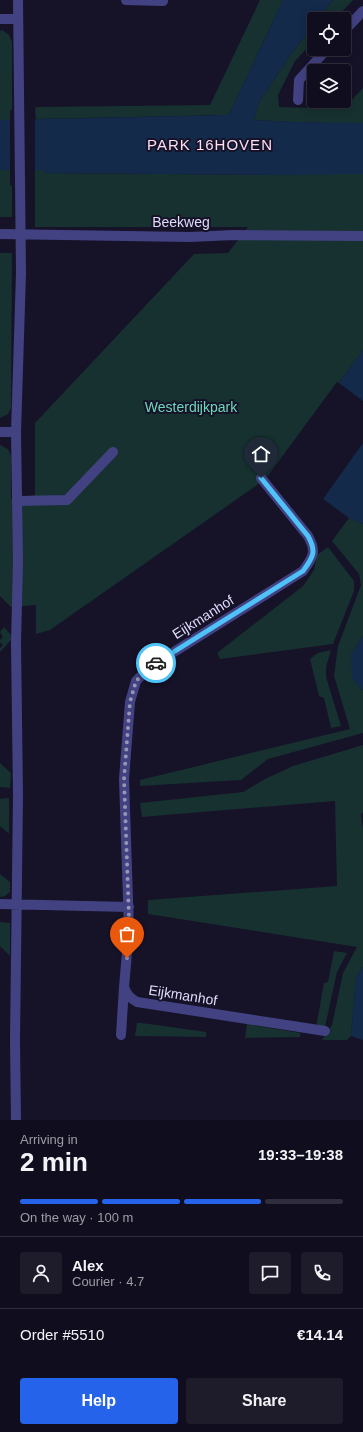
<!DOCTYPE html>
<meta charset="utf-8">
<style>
body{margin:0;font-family:Helvetica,sans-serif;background:#1e1c2b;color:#f1f3f6;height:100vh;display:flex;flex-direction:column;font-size:15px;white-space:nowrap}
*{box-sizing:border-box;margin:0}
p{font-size:13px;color:#9c9ca4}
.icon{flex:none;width:22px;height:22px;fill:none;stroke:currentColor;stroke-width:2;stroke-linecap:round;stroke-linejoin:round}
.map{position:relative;height:1120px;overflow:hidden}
.panel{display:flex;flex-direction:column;background:#100e1e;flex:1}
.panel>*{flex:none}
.tools{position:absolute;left:307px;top:12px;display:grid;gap:8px}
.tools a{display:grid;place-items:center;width:44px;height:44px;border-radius:4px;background:#100e1e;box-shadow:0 2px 10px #0003,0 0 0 1px #302e3c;font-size:20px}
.pin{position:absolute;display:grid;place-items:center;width:34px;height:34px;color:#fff;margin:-41px -17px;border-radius:50% 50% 50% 0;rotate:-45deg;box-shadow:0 0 4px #0007}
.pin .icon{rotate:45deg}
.courier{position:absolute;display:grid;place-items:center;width:40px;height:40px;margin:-20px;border:3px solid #4fc3f7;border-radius:50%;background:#fff;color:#222;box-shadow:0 1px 5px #0007}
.head em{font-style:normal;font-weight:600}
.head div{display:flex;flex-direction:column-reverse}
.head{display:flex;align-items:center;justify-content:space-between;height:68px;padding:0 20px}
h1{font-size:26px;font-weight:600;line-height:30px}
.bar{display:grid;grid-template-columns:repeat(4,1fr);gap:6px 4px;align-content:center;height:48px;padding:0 20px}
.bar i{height:5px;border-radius:3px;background:#302e3c}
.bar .active{background:#2563eb}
.bar p{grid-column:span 4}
.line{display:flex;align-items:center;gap:10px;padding:0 20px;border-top:1px solid #302e3c}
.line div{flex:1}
.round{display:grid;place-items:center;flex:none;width:42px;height:42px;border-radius:4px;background:#1e1c2b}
.action{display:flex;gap:8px;margin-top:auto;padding:8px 20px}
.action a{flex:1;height:46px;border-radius:4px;background:#2563eb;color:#fff;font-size:16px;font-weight:600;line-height:46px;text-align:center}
.action a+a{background:#1e1c2b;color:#f1f3f6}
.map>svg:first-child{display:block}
.green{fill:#163130}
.water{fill:#142a4b}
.pier{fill:#161228}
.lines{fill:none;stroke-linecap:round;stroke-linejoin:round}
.service{stroke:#424283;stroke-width:10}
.minor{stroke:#424283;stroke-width:10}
.done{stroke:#9995b2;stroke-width:4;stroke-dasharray:0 7.2}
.route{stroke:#4fc3f7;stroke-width:5}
.labels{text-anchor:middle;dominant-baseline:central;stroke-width:4;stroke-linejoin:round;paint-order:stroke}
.street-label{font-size:14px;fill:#dfdcfc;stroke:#161228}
.park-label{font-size:14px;fill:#6dd7ba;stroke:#161228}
.neighbourhood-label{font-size:15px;letter-spacing:1px;fill:#fcdef2;stroke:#161228}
</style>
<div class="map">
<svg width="363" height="1120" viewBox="0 0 363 1120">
<rect width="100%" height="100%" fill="#161228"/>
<!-- green -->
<path class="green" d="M260,0H283L229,115L36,119L35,111L36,107L210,105Z
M333,0H353L335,19H318Z
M314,24V41L295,61L278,95L279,107L343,109L363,88V350L339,383L337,382L270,473L260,483L50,630L36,634V605L11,607L0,596V445L8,449L11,456V499L35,495V423L194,254L228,253L248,227H35V170H45L44,173L290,175L332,123L292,122L254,120L259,102L289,57Z
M2,30L9,35L12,42V110H10V120H0V31Z
M0,170H10V185L12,186V217H0Z
M0,253H12L11,408L8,414L0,418Z
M349,518L363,524V636L351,655L360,688L363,690V733L268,759L241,780L140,786V780L350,729L334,676L338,646L361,585L359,574L332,541Z
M328,547L354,581V591L333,644L220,659L217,653L303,586L314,570L317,555Z
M4,627L11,635V640L0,652V648L3,645L0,642V640L3,637L0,632Z
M331,650L326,667V677L341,726L331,728L324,698L319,696L310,659L318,653Z
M363,745V812L361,815L363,829V967L356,977L351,1036L347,1040H322L332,1025L343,973L357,947L148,914V900L337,886L335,801L142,817L140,803L243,792L265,779L293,766Z
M0,763L11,773L10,788L0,787Z
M9,798V834L0,826V799Z
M0,874L10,882V892L5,896L0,897Z
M0,922L10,923V956L0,946Z
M334,951L347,953L337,972L325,1027H316L324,983L328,982Z
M137,1023H142L206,1032V1037L135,1036Z
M247,1024L300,1033V1037L245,1038Z"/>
<!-- water -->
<path class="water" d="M283,0H333L318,19H314V24L289,57L259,102L254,120L292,122L363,123V174L281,175L44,173V170H0V120L229,115Z
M363,350V401L339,383Z
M363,443V524L349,518L323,499Z
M363,636V690L352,679L351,655Z
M363,967V1040L351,1036L356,977Z"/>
<!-- pier -->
<path class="pier" d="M35,117V172H10V118Z"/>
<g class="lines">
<!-- service -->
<path class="service" d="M18,501L67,500L113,452"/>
<!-- minor -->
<path class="minor" d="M126,0L163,1
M0,19H18
M344,31L363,11
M298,100L299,80L327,49
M0,234L189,237L234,235L363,236
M0,432H16
M261,478L308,536C317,552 313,557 303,571L150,667L136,681L130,702L124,779L129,930L124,987C127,995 130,998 137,1002L325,1031
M0,904L129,907
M121,1035L124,987
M16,1120L15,1041L18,795L16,643L18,561L16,432L21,273L18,0"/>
</g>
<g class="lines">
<!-- done -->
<path class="done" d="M127,958L129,918L124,779L130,702L136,681L150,667L156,663"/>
<!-- route -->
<path class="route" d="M156,663L303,571C313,557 317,552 308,536L261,478"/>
</g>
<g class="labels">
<!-- street labels -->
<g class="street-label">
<text x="181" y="222">Beekweg</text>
<text transform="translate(203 617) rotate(-32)">Eijkmanhof</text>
<text transform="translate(183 995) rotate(9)">Eijkmanhof</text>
</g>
<!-- park labels -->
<g class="park-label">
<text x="191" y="407">Westerdijkpark</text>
</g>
<!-- neighbourhood labels -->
<g class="neighbourhood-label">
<text x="210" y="144">PARK 16HOVEN</text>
</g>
</g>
</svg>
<div class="tools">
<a><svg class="icon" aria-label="locate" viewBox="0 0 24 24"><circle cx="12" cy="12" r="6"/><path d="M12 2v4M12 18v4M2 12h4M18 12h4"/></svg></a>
<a><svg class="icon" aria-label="layers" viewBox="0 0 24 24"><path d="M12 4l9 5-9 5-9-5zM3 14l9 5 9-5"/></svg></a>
</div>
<div class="pin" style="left:127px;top:958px;background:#ea580c"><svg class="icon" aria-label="bag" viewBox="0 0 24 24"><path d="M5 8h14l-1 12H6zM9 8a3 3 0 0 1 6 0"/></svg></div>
<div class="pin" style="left:261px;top:478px;background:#1f2937"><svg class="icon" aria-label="home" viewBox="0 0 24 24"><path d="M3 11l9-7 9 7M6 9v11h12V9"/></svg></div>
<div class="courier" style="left:156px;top:663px"><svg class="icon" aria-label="car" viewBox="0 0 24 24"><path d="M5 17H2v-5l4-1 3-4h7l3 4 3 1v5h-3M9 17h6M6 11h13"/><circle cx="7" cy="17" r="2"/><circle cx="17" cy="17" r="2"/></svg></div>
</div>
<section class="panel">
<div class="head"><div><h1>2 min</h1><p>Arriving in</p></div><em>19:33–19:38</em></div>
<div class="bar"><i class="active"></i><i class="active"></i><i class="active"></i><i></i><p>On the way · 100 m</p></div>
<div class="line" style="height:72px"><a class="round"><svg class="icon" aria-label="person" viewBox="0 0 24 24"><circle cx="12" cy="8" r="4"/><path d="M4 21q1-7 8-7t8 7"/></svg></a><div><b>Alex</b><p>Courier · 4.7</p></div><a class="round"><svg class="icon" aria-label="chat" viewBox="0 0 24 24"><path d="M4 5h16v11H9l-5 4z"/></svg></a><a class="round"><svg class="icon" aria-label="phone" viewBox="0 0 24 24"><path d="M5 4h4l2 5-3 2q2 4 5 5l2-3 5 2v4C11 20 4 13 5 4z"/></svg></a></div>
<div class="line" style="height:52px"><div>Order #5510</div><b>€14.14</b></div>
<div class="action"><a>Help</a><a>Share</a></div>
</section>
